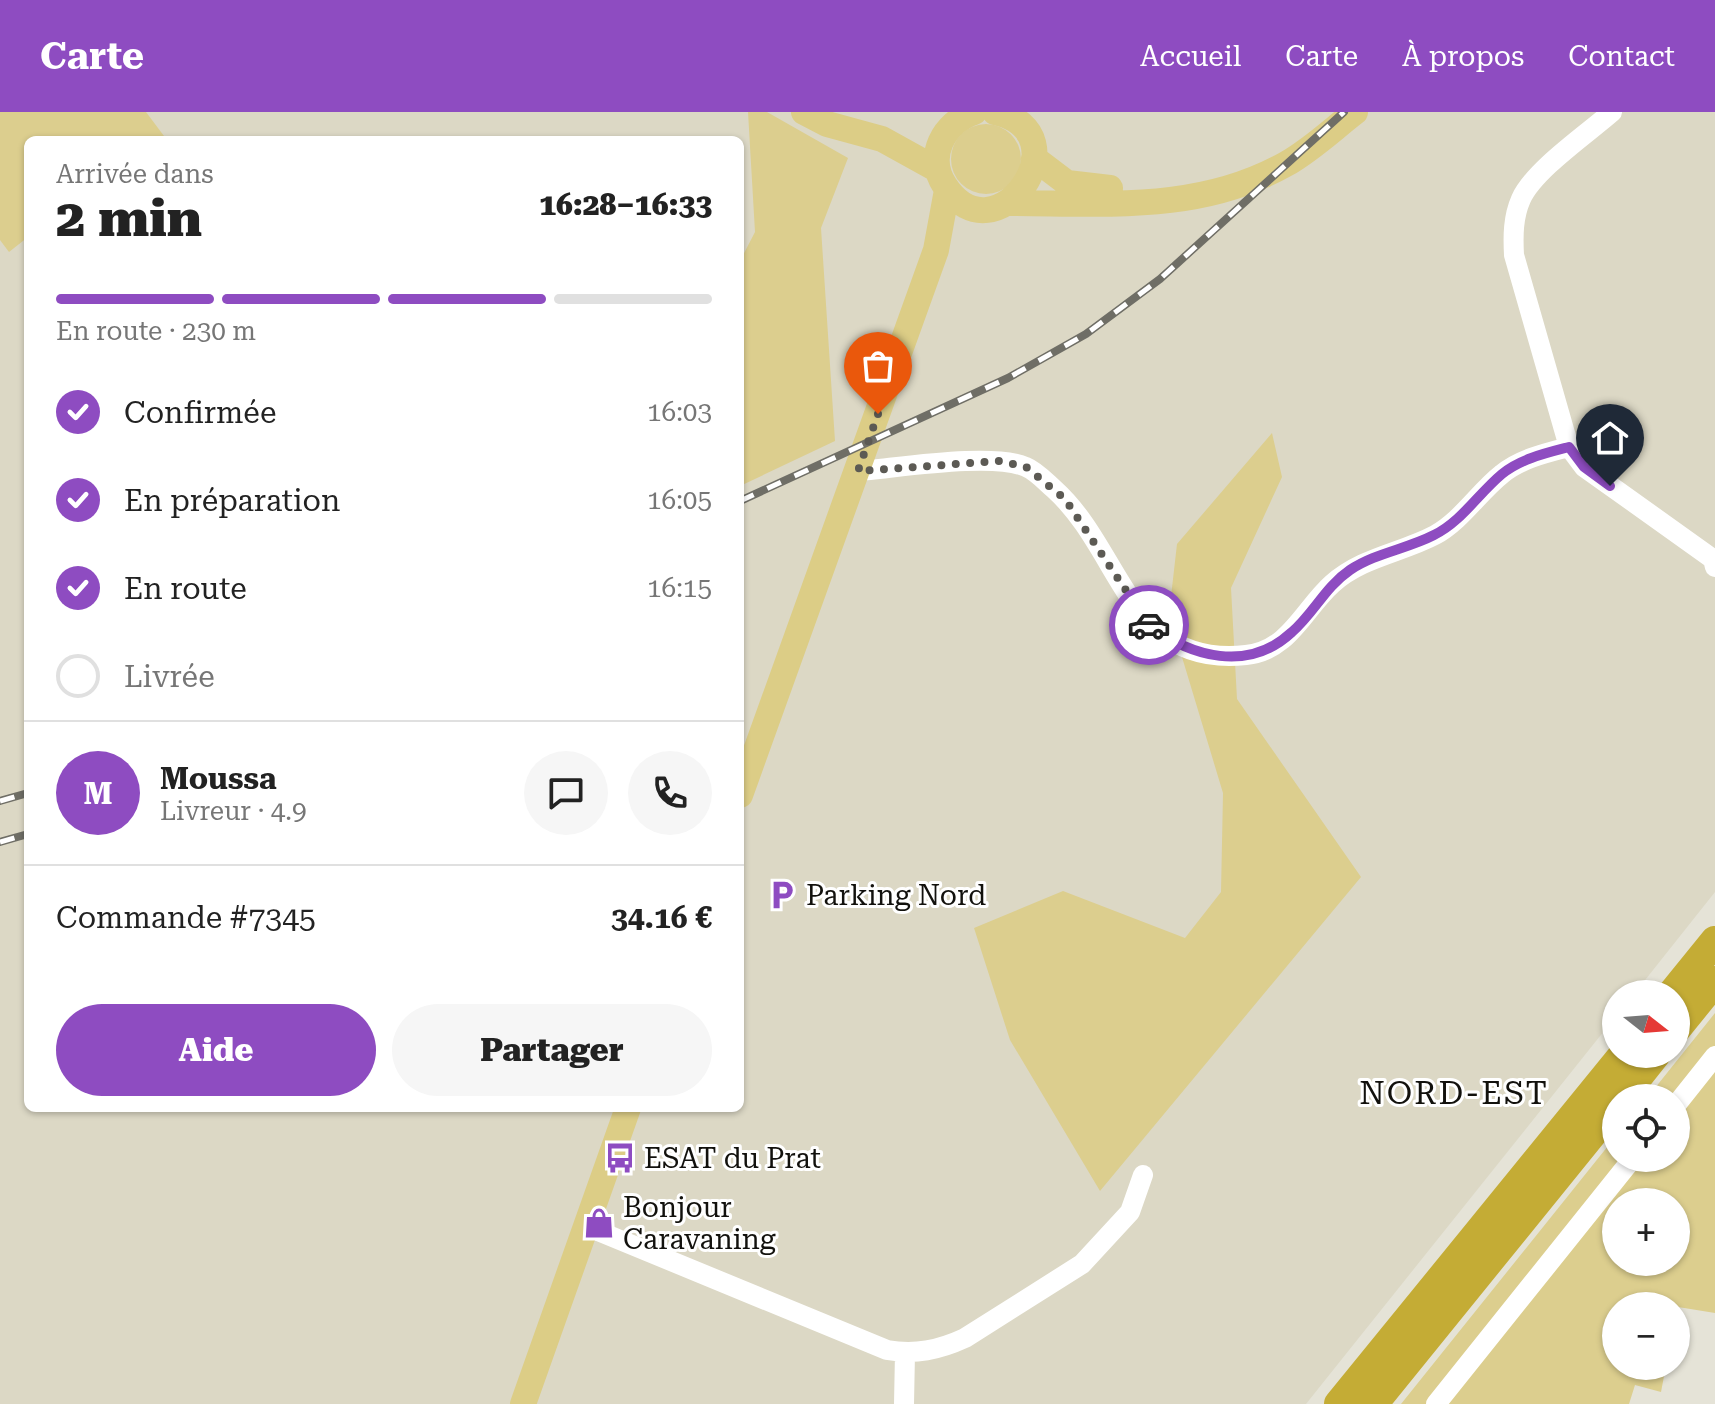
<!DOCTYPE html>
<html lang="fr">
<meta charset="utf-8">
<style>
body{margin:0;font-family:"Roboto Serif",serif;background:#f6f6f6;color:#222;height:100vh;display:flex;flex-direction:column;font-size:30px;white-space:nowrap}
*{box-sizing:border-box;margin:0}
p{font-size:26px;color:#767676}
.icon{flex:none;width:44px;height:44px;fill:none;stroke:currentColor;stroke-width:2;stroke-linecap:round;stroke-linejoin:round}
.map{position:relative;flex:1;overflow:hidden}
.side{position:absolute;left:24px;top:24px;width:720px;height:976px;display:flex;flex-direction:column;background:#fff;border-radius:12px;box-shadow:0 2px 6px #0004}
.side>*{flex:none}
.needle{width:52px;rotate:107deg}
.controls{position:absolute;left:1602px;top:868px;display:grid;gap:16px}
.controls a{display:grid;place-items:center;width:88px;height:88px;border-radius:50%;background:#fff;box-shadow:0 2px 6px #0004;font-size:40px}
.pin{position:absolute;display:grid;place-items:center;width:68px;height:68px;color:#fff;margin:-82px -34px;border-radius:50% 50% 50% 0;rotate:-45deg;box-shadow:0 0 8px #0007}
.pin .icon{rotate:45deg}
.courier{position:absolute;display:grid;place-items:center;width:80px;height:80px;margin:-40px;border:6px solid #8e4cc1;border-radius:50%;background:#fff;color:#222;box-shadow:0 2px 10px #0007}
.overview em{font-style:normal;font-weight:800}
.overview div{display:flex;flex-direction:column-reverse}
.overview{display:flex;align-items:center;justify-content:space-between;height:136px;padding:0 32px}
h1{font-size:52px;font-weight:800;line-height:60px}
.bar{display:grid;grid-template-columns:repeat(4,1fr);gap:12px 8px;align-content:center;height:96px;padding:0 32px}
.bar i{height:10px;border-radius:6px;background:#e0e0e0}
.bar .active{background:#8e4cc1}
.bar p{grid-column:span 4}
.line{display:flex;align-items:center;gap:20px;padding:0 32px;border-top:2px solid #e0e0e0}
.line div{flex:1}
.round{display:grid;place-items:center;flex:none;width:84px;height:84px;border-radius:42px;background:#f6f6f6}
ol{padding:0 32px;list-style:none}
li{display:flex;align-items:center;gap:24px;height:88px}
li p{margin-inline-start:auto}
li .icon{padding:8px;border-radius:50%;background:#8e4cc1;color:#fff;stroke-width:4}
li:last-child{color:#767676}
li i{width:44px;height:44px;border:4px solid #e0e0e0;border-radius:50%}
.primary-button{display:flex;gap:16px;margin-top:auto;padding:16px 32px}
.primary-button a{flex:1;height:92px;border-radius:48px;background:#8e4cc1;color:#fff;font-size:32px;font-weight:800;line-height:92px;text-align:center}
.primary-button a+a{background:#f6f6f6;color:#222}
header{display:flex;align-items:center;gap:48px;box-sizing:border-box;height:112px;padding:0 40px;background:#8e4cc1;color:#fff}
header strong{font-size:38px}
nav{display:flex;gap:44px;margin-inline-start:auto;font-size:28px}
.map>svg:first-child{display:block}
.built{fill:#dcd8c5;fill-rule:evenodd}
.green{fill:#dcce8e;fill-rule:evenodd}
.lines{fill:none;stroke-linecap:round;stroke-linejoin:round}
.minor{stroke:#fff;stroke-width:20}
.major{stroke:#dccd86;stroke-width:26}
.highway{stroke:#c4ac35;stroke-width:30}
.rail-casing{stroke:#6f6e66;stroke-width:8}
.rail{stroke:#fff;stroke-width:5;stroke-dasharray:15;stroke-linecap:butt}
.done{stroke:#5c5a54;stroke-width:8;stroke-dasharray:0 14.4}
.route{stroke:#8e4cc1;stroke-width:10}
.labels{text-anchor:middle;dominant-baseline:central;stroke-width:6;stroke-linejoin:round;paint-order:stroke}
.poi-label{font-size:28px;fill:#12110d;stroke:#fff;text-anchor:start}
.quarter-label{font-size:32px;letter-spacing:2px;fill:#12110d;stroke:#fff}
</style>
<header>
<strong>Carte</strong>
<nav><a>Accueil</a><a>Carte</a><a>À propos</a><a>Contact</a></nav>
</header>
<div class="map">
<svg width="1715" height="1292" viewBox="0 0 1715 1292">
<rect width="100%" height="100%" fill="#e5e3d7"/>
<!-- built -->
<path class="built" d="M0,0H1715V780L1634,882H1616V904L1306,1292H0ZM28,28H740V996H28Z"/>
<!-- green -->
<path class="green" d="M0,0H146L164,24L159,28H28V125L9,140L0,128Z
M748,0H767L848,46L821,116L835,329L740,374V149L755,120Z
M951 47a35 35 0 1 1 70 0a35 35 0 1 1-70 0Z
M1272,321L1282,365L1231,476L1237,587L1361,765L1100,1079L1010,928L974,816L1063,779L1185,826L1221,780L1223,681L1169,502L1177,432Z
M1715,901V1201L1678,1195L1676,1203V1194H1616V1254H1666L1661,1280L1635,1273L1629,1292H1401L1616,1024V1046H1676V986H1647ZM1616,1090H1676V1150H1616Z"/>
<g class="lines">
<!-- minor -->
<path class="minor" d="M1569,335L1514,143C1513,124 1513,105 1521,87C1534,58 1587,22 1612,0
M858,359C897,356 993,340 1026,355C1036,359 1046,370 1054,377C1123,439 1128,556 1246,543C1289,539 1304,497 1332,472C1362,445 1401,441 1435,423C1461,409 1479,380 1502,362C1520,347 1546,341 1569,335L1584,355L1713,447L1715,455
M1676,993L1715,944
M586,1114L887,1238C915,1243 939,1238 965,1226L1082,1152L1130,1100L1143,1063
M904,1292L905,1241
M1436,1292L1633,1046"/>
<!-- major -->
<path class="major" d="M804,0L827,12L882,27L938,58
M974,0C944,11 925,44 945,74C996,151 1087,21 995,0
M1034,46L1067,71L1110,76
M1009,91C1104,91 1199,101 1286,52C1311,38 1333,17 1355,0
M740,683L936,138L947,78
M523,1292L628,996"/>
<!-- highway -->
<path class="highway" d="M1672,882L1715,829
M1676,917L1715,869
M1621,986L1656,942
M1339,1292L1624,942
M1373,1292L1616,992"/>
<!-- rail casing -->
<g class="rail-casing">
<path id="rail" d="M740,389L1008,266L1086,222L1160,167L1344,0
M0,689L28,681
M0,730L28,722"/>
</g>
<!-- rail -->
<use href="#rail" class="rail"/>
</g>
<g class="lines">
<!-- done -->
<path class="done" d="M878,302L858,359L1000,349L1026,355L1065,387L1149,513"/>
<!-- route -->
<path class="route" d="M1149,513C1191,545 1248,561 1292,520C1314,501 1325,475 1350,458C1375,441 1407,437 1434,423C1461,410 1479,381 1502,362C1520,347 1546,341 1569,335L1584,355L1610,374"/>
</g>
<!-- icons -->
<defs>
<g id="parking-bare" transform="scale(2.4)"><path d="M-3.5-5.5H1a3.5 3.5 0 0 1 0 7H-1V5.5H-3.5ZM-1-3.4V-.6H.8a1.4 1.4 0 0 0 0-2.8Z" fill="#8e4cc1" stroke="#fff" stroke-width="2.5" paint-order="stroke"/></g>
<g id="bus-bare" transform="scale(2.4)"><path d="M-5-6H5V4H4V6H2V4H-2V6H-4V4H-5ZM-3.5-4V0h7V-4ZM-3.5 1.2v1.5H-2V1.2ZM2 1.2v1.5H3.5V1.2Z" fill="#8e4cc1" stroke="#fff" stroke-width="2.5" paint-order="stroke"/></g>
<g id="shop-bare" transform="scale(2.4)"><path d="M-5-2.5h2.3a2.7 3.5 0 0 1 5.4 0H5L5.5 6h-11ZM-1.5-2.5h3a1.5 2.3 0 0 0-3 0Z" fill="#8e4cc1" stroke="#fff" stroke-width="2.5" paint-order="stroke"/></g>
</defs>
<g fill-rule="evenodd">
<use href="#parking-bare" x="782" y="783"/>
<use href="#bus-bare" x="620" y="1046"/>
<use href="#shop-bare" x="599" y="1111"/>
</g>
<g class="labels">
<!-- poi labels -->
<g class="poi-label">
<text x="806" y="783">Parking Nord</text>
<text x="644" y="1046">ESAT du Prat</text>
<text x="623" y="1095">Bonjour<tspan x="623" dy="32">Caravaning</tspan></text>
</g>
<!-- quarter labels -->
<g class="quarter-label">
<text x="1454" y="981">NORD-EST</text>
</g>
</g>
</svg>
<div class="controls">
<a><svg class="needle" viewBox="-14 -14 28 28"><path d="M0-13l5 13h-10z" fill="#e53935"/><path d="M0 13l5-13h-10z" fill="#767676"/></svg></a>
<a><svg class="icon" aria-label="locate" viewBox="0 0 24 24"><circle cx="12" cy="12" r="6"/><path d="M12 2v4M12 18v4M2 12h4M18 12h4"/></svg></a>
<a>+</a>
<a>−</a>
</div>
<div class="pin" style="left:878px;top:302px;background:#ea580c"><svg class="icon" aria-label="bag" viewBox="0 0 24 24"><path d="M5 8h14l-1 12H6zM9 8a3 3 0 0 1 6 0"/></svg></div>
<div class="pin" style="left:1610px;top:374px;background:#1f2937"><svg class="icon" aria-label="home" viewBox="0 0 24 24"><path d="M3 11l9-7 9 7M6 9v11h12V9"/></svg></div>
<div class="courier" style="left:1149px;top:513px"><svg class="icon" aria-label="car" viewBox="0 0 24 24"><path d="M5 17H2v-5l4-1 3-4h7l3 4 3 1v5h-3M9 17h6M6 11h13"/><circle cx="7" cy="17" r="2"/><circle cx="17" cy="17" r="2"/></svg></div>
<section class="side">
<div class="overview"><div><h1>2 min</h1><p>Arrivée dans</p></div><em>16:28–16:33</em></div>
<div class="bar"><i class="active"></i><i class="active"></i><i class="active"></i><i></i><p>En route · 230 m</p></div>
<ol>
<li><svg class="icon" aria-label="check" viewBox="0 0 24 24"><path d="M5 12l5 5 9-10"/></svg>Confirmée<p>16:03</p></li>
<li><svg class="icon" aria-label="check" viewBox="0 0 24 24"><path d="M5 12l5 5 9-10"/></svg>En préparation<p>16:05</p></li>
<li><svg class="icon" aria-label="check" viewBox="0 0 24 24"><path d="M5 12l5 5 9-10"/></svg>En route<p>16:15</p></li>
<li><i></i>Livrée</li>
</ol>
<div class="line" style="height:144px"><b class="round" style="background:#8e4cc1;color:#fff">M</b><div><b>Moussa</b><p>Livreur · 4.9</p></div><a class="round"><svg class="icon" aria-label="chat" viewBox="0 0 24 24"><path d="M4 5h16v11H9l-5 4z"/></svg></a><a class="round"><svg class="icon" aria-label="phone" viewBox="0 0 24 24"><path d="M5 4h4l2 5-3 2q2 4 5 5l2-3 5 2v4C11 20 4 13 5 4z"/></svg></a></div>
<div class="line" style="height:104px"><div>Commande #7345</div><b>34.16 €</b></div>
<div class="primary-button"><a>Aide</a><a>Partager</a></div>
</section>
</div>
